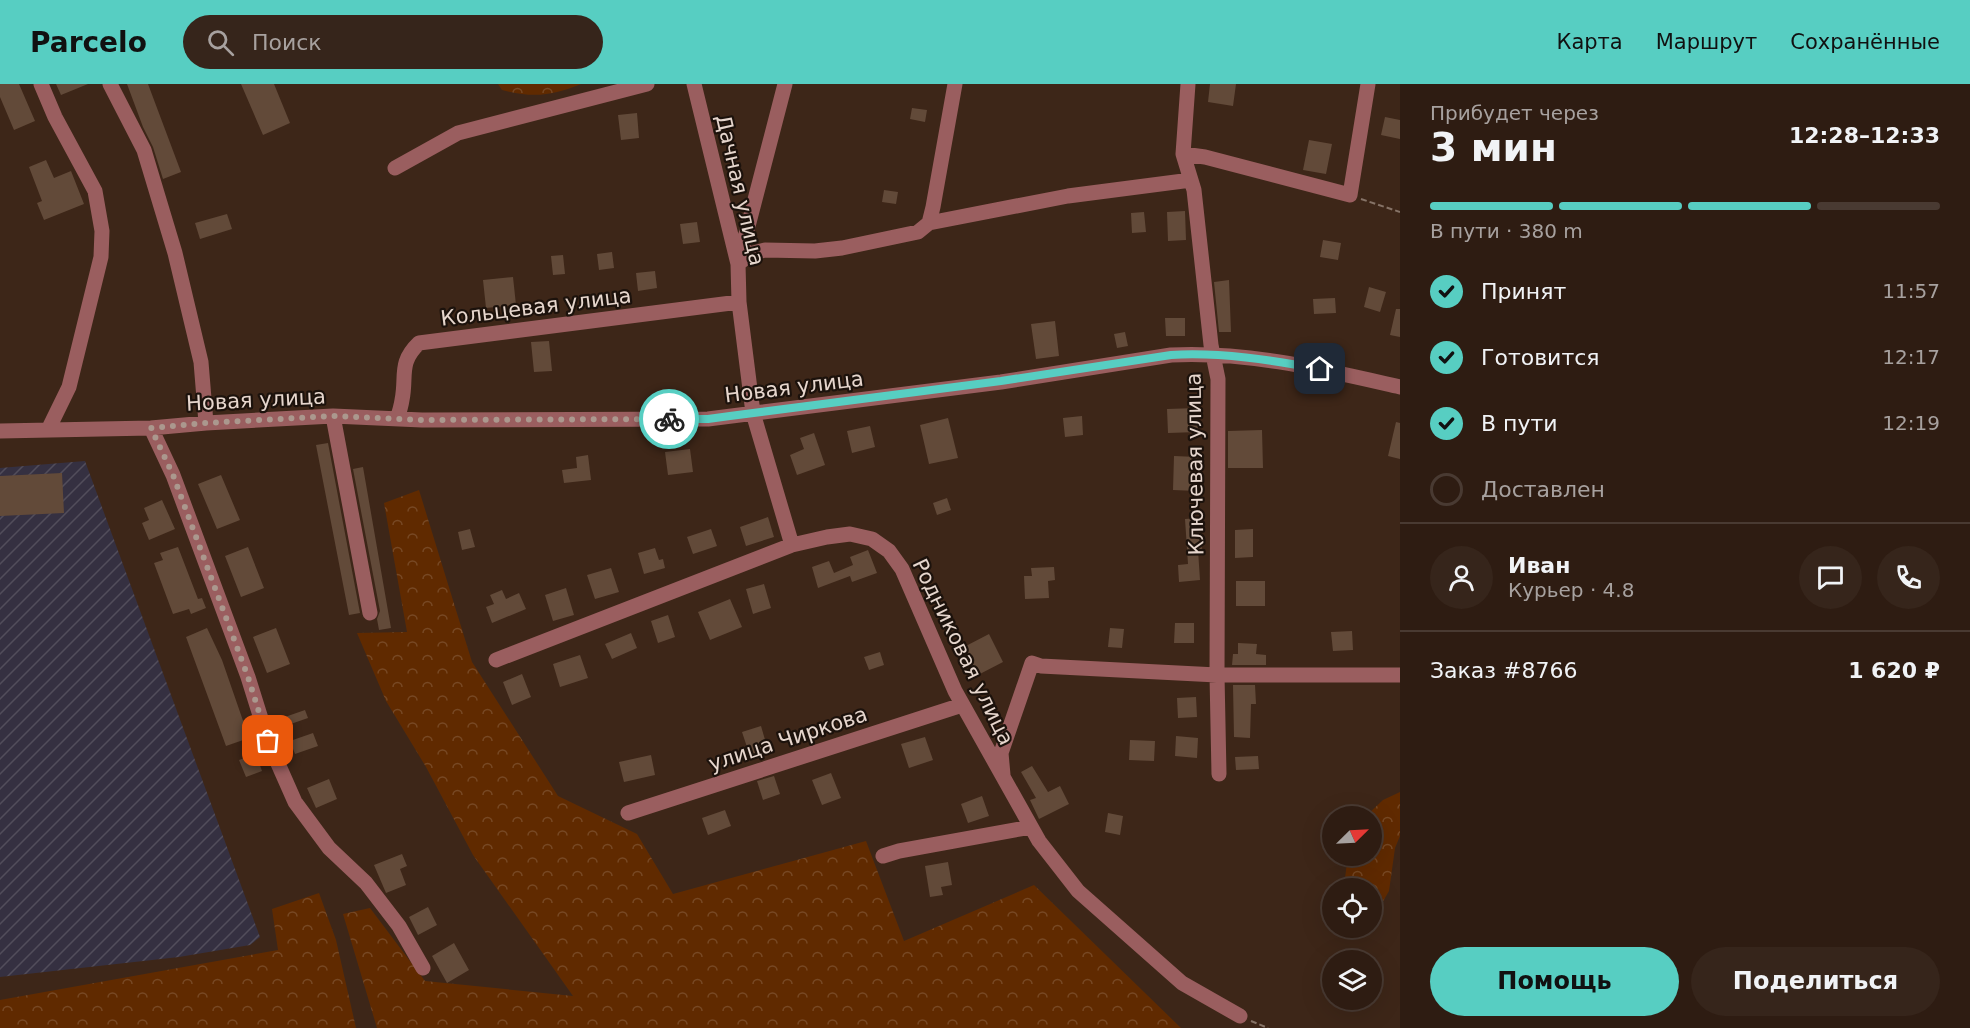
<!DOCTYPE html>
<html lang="ru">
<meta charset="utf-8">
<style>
body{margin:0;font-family:"DejaVu Sans",sans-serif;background:#36251b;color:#f1f3f6;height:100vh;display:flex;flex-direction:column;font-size:22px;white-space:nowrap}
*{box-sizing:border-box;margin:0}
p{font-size:20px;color:#a7a19f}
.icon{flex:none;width:33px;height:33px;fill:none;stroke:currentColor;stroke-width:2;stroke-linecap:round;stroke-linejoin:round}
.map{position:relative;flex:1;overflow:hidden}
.drawer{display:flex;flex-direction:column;background:#2e1c12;width:570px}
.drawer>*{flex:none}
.needle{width:39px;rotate:66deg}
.controls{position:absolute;left:1322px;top:722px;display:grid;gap:12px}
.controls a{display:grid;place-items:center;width:60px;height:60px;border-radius:50%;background:#2e1c12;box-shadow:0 6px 24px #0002,0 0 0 2px #493a32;font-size:30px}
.pin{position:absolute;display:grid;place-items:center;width:51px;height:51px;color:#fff;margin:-26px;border-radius:12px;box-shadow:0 3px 9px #0006}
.courier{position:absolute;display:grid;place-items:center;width:60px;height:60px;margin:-30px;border:4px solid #57cec2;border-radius:50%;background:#fff;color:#222;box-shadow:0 2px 8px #0007}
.summary em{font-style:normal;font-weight:800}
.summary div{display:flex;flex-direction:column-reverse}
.summary{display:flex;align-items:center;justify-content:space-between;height:102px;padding:0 30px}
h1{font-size:39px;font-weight:800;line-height:45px}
.bar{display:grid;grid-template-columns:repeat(4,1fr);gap:9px 6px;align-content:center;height:72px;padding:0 30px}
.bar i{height:8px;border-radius:4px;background:#493a32}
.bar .on{background:#57cec2}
.bar p{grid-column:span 4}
.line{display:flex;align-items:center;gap:15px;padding:0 30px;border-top:2px solid #493a32}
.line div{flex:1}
.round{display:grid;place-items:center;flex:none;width:63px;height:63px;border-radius:32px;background:#36251b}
ol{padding:0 30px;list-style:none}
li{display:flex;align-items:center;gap:18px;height:66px}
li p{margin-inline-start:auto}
li .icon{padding:6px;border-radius:50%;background:#57cec2;color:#111;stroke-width:4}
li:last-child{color:#a7a19f}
li i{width:33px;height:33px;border:3px solid #493a32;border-radius:50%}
.button{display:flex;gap:12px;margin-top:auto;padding:12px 30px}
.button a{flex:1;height:69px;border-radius:36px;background:#57cec2;color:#111;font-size:24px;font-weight:800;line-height:69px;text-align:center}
.button a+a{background:#36251b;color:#f1f3f6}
header{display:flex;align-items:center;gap:36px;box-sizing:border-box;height:84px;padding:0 30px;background:#57cec2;color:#111}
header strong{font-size:28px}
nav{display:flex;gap:33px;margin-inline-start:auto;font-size:21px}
.search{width:420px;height:54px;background:#36251b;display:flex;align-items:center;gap:15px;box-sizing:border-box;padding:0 21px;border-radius:33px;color:#a7a19f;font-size:22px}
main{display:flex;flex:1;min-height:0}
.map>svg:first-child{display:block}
.industrial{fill:url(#industrial-furrows)}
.forest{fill:url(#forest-crowns)}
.building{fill:#624a39}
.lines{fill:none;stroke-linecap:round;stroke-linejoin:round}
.path{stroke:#867367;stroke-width:2;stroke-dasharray:6 3;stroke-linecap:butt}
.minor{stroke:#9a5e5f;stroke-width:15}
.done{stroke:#ab988e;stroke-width:6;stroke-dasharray:0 10.8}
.route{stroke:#57cec2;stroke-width:8}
.labels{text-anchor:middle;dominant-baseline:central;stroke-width:4.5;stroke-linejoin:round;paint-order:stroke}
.street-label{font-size:21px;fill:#e6d6cd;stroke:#1c120c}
</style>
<header>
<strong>Parcelo</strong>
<div class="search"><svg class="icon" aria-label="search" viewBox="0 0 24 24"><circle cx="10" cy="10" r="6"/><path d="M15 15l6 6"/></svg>Поиск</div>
<nav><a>Карта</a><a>Маршрут</a><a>Сохранённые</a></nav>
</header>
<main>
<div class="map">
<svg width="1400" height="944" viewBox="0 0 1400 944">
<defs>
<pattern id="industrial-furrows" width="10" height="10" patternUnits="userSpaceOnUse" patternTransform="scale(1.5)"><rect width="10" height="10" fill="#353041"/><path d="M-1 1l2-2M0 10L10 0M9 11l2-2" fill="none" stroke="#524d5b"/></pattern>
<pattern id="forest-crowns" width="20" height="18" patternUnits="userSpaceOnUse" patternTransform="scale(1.5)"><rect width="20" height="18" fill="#602a00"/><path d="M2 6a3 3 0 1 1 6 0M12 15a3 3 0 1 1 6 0" fill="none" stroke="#774824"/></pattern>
</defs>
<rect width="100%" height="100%" fill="#3d2618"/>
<!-- industrial -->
<path class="industrial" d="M85,377L260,853L250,861L179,873L0,893V384Z"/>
<!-- forest -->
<path class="forest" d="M498,0H581C552,12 533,14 502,6Z
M419,406L472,578L558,712L637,750L673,810L866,757L904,857L1034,801L1181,944H377L343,830L370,824L425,897L573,912L473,771L426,683L386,617L357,549L407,548L384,419Z
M1400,708V752L1395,764L1389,807L1382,819L1371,826V804H1349L1345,794L1348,771H1371V732H1366L1383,716Z
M319,809L336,856L356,944H0V916L278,866L272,825Z"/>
<!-- building -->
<path class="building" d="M0,0H19L35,37L14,46L0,13Z
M56,0H88L61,11Z
M127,0H148L181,88L163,95L153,63L143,43Z
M241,0H274L290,39L263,51Z
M1210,0H1236L1233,22L1208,18Z
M912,24L927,26L925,38L910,35Z
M637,29L639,54L621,56L618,31Z
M1385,33L1400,36V55L1381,51Z
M1309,56L1332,60L1326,90L1303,86Z
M46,76L54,94L71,87L84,120L44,136L37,119L42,117L29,83Z
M884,106L898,108L896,120L882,118Z
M1185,127L1186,156L1168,157L1167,128Z
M1144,128L1146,148L1132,149L1131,129Z
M227,130L232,145L200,155L195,139Z
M697,138L700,158L683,160L680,140Z
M1323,156L1341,159L1338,176L1320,173Z
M612,168L614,184L599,186L597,170Z
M563,171L565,190L553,191L551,172Z
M655,187L657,204L638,207L636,189Z
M513,193L516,221L486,224L483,196Z
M1229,196L1231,248H1219L1214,198Z
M1369,203L1386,208L1380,228L1364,223Z
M1335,214L1336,229L1314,230L1313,215Z
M1396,225H1400V253L1390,251Z
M1165,234H1185V252H1166Z
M1055,237L1059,272L1036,275L1031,240Z
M1125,248L1128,262L1117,264L1114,250Z
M549,257L552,287L534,288L531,258Z
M1197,324L1198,348L1168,349L1167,325Z
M1082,332L1083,351L1065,353L1063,334Z
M948,334L958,374L929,380L920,341Z
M1396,338L1400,339V375L1388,372Z
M870,342L875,363L852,369L847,347Z
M1262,346L1263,384H1228V347Z
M814,349L825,381L797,391L790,371L804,365L800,354Z
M328,359L360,529L349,531L316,361Z
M690,365L693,388L668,391L665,368Z
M588,371L591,396L564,399L562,386L577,384L576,373Z
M1174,372L1197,373V407L1173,406Z
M363,383L391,544L379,546L377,535L380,527L353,385Z
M62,389L64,429L0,432V392Z
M221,391L240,436L217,445L198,400Z
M947,414L951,426L937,431L933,419Z
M162,416L175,445L149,456L142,439L149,436L144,424Z
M768,433L774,453L746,462L740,443Z
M1199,434L1202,466H1198L1200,496L1179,498L1178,481L1188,480L1185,435Z
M470,445L475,463L462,466L458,448Z
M711,445L717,462L693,470L687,453Z
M1253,445V473L1235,474V446Z
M178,463L198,515L202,514L206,524L191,530L189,525L173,530L154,479L163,476L160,469Z
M248,463L264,504L241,513L225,472Z
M655,464L659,476L663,475L665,484L644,490L638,469Z
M868,466L877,489L852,498L850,492L818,504L812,483L829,477L834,489L853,481L850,473Z
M1054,483L1055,496L1048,497L1049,514L1025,515L1024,492H1032L1031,484Z
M611,484L619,508L595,515L587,491Z
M1236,497H1265V522H1236Z
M764,500L771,524L753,530L746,505Z
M566,504L574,531L553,537L545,511Z
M502,506L506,515L519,509L526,525L492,539L486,523L494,520L490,511Z
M730,515L742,543L710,556L698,528Z
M668,531L675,553L658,559L651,537Z
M1175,539H1194V559H1174Z
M207,544L222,576L249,654L226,662L186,553Z
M276,544L290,580L267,589L253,553Z
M1110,544L1124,545L1122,564L1108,563Z
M1352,547L1353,566L1333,567L1331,548Z
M631,549L637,564L612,575L605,560Z
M989,550L1003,578L976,592L962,564Z
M1238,559L1257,560L1256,570L1266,571V581H1232L1233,570H1238Z
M880,568L884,581L869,586L864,573Z
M580,571L588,594L560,603L553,580Z
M522,590L531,613L512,621L503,598Z
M1233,601H1255L1256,620H1251L1250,654L1234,653Z
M1196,613L1197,633L1178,634L1177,614Z
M305,626L308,634L285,642L282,634Z
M761,642L768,666L750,672L742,648Z
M313,649L318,662L295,670L290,657Z
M1176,652L1198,654L1197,674L1175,672Z
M925,653L933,676L909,684L901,660Z
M1130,656L1155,657L1154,677L1129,676Z
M256,670L262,687L246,693L239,676Z
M651,671L655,691L624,698L619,678Z
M1258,672L1259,685L1236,686L1235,673Z
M1032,682L1048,708L1060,702L1069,720L1039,735L1030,716L1036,714L1021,688Z
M831,689L841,714L822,721L812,696Z
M774,692L780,710L763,716L757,697Z
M329,695L337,715L316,724L307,704Z
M982,712L989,732L968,739L961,720Z
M725,726L731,742L708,751L702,734Z
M1108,729L1123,732L1120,751L1105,748Z
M402,770L407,782L400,785L406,801L386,809L374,781Z
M948,778L952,801L941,803L943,811L930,813L925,782Z
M428,823L437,841L418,851L409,833Z
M454,859L469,886L447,899L432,872Z"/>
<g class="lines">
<!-- path -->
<path class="path" d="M1361,115L1400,128
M1251,937L1268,944"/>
<!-- minor -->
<path class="minor" d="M41,0L55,33L95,107L102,147L101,173L69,303L48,346
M110,0L144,66L175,169L201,278L206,339
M694,0L738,180L739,218L753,329L792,461
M1188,0L1183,70L1194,106L1211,261L1218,295L1217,591L1219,690
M1183,70L1205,73L1350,111L1368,0
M395,84L458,49L647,0
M929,139L1068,112L1191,96
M739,177L785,0
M738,180L750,170L765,166L815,167L842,164L918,148L929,139L933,123L955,0
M333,332L370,529
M397,335C399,329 401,323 402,316C407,292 398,279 419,259L739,218
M151,344L173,391L248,593L268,657L295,718L329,764L366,799L399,842L423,884
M0,347L151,344L206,339L333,332L422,336L708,335L1001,298L1171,271C1248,267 1325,286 1400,303
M496,576L792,461L827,453L850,450L872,455L889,467L902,485L955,607L1039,757L1078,807L1182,899L1240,932
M1003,691L1001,669L1032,579L1041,582L1217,591H1400
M628,729L962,621
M883,772L899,767L1031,743"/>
</g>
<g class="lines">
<!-- done -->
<path class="done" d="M268,657L248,593L173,391L151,344L206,339L333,332L422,336L669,335"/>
<!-- route -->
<path class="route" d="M669,335H708L730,332L1001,297L1171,271C1220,268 1272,276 1320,285"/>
</g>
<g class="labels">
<!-- street labels -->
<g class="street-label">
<text transform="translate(740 106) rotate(77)">Дачная улица</text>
<text transform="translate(536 223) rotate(-7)">Кольцевая улица</text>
<text transform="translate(794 303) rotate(-7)">Новая улица</text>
<text transform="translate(256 316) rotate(-3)">Новая улица</text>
<text transform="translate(1195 380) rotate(-91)">Ключевая улица</text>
<text transform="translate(963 568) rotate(64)">Родниковая улица</text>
<text transform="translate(788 655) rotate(-18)">улица Чиркова</text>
</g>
</g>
</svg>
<div class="controls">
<a><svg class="needle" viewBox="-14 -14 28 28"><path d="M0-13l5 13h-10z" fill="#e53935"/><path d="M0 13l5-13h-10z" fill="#a7a19f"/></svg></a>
<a><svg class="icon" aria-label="locate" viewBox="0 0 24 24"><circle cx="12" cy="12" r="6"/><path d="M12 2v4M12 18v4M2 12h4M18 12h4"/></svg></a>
<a><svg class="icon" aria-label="layers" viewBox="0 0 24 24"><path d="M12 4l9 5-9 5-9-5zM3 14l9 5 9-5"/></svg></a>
</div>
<div class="pin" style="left:268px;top:657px;background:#ea580c"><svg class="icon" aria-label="bag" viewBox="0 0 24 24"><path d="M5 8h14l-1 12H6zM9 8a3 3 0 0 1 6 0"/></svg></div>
<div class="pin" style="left:1320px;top:285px;background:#1f2937"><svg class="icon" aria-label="home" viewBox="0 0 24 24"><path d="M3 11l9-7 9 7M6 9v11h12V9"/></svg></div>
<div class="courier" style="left:669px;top:335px"><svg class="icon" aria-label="bike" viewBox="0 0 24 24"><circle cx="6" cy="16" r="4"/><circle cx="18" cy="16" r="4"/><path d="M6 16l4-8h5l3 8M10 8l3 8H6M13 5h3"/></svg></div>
</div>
<section class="drawer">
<div class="summary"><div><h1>3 мин</h1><p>Прибудет через</p></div><em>12:28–12:33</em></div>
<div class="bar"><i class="on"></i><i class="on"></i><i class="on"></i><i></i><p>В пути · 380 m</p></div>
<ol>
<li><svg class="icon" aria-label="check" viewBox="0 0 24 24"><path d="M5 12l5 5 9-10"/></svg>Принят<p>11:57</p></li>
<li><svg class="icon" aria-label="check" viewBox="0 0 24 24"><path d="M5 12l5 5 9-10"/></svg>Готовится<p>12:17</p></li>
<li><svg class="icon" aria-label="check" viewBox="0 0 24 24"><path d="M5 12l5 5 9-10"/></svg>В пути<p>12:19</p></li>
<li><i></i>Доставлен</li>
</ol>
<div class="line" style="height:108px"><a class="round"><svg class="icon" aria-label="person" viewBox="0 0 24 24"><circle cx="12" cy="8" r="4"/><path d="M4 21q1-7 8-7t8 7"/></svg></a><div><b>Иван</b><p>Курьер · 4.8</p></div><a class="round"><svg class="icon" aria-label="chat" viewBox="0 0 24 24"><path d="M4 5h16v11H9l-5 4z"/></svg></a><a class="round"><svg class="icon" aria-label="phone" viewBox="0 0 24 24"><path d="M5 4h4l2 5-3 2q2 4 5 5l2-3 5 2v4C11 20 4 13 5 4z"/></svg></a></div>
<div class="line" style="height:78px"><div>Заказ #8766</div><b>1 620 ₽</b></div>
<div class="button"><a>Помощь</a><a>Поделиться</a></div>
</section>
</main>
